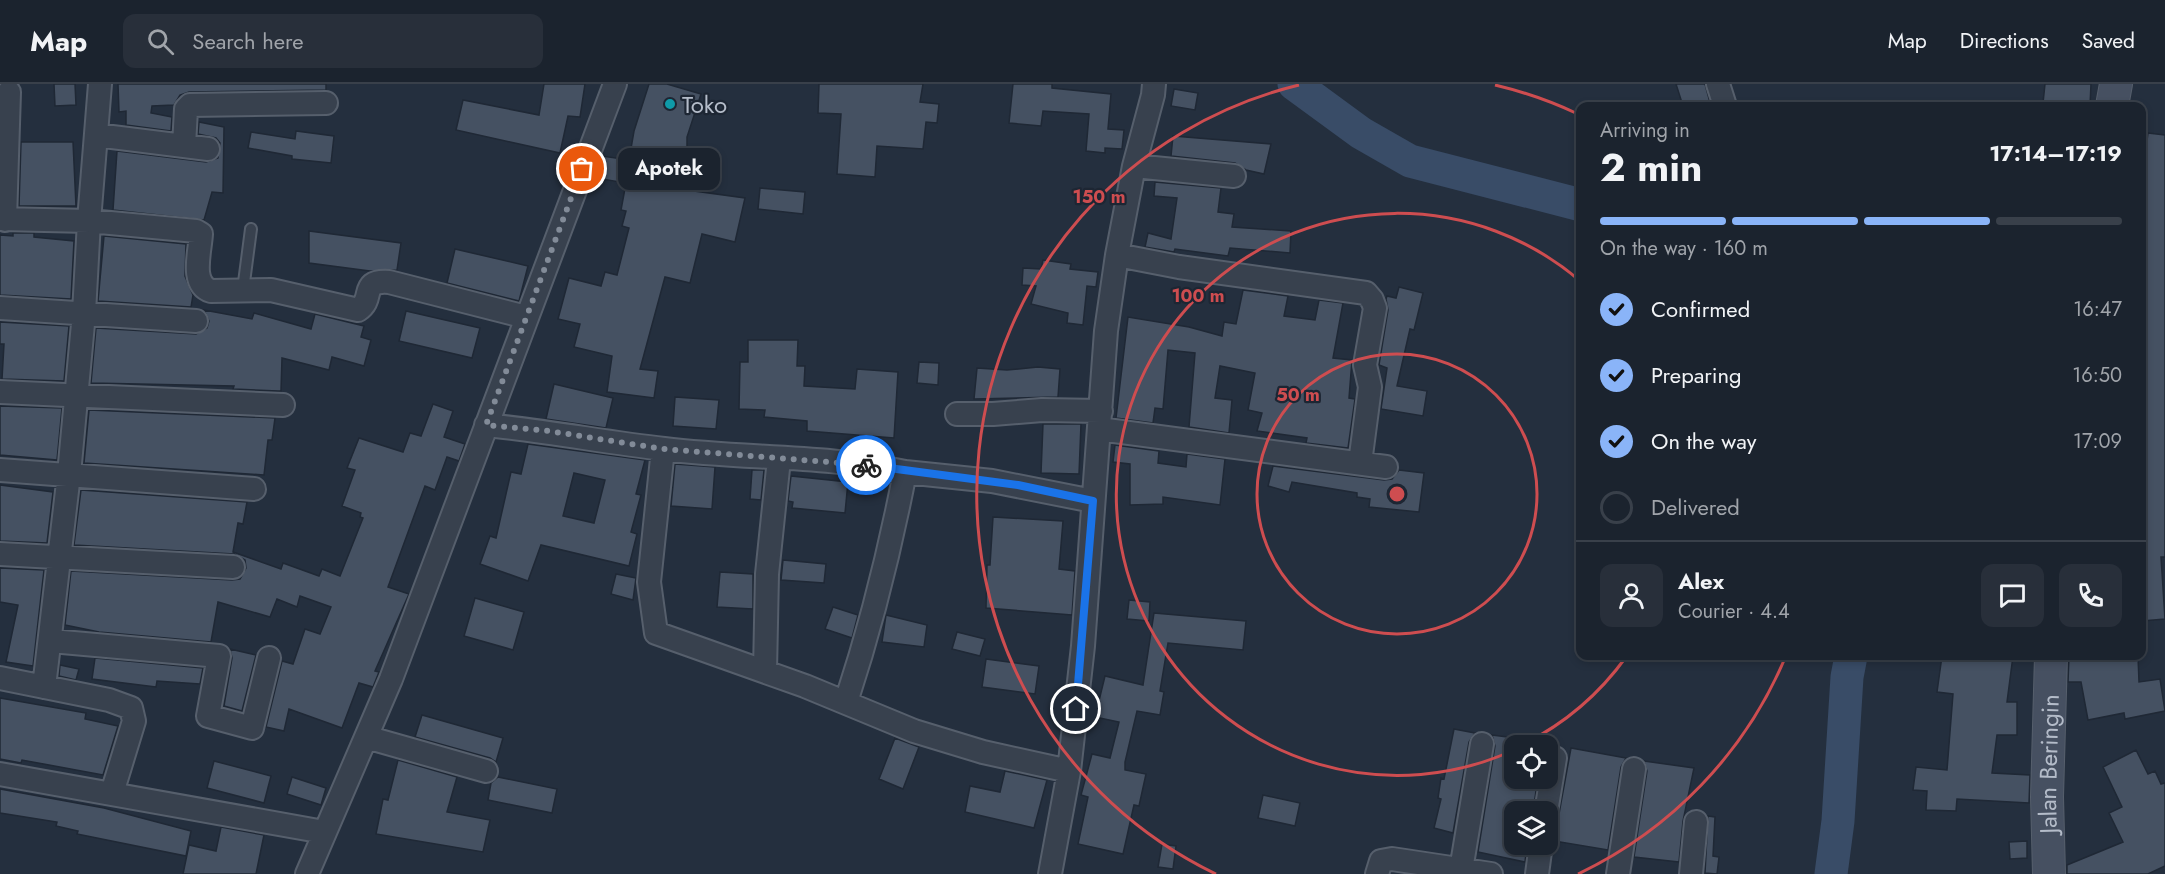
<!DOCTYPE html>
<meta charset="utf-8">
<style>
body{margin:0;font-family:Jost,sans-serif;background:#282f3a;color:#f1f3f6;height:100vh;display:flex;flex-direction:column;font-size:22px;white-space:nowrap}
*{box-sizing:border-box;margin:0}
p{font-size:20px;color:#a0a4aa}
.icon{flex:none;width:33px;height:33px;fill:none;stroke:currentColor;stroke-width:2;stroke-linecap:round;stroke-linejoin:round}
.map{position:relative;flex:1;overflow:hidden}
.details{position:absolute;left:1576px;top:18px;width:570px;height:558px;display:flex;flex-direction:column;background:#1b232e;border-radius:12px;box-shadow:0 3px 9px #0003,0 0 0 2px #39404a}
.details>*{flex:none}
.tools{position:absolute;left:1504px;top:651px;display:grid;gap:12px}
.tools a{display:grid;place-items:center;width:54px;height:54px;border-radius:12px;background:#1b232e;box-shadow:0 3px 9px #0003,0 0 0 2px #39404a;font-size:30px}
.pin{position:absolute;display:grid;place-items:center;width:51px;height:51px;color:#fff;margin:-26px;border:3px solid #fff;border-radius:50%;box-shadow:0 2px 6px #0007}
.courier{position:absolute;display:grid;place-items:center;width:60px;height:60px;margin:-30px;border:4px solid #1a73e8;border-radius:50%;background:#fff;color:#222;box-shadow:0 2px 8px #0007}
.bubble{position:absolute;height:42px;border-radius:12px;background:#1b232e;box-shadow:0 3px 9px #0003,0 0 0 2px #39404a;font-size:20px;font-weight:700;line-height:42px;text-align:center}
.summary em{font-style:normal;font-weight:700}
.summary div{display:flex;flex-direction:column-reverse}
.summary{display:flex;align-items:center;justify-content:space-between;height:102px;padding:0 24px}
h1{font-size:39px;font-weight:700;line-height:45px}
.bar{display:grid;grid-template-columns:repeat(4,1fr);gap:9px 6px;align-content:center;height:72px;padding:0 24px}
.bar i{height:8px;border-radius:4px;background:#39404a}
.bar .selected{background:#8ab4f8}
.bar p{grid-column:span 4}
.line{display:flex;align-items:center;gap:15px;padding:0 24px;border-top:2px solid #39404a}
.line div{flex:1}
.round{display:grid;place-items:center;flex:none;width:63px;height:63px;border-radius:12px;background:#282f3a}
ol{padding:0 24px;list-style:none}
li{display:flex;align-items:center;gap:18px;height:66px}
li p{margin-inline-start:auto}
li .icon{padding:6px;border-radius:50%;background:#8ab4f8;color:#111;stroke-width:4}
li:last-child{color:#a0a4aa}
li i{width:33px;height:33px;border:3px solid #39404a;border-radius:50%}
header{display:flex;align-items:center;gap:36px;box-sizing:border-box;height:84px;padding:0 30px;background:#1b232e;border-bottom:2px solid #39404a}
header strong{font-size:28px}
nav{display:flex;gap:33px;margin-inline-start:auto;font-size:21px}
.search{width:420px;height:54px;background:#282f3a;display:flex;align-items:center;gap:15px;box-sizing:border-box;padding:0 21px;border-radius:12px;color:#a0a4aa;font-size:22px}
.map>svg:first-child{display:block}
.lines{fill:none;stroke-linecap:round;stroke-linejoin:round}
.river{stroke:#394c67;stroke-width:33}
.building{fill:#455162;stroke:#1f2835;stroke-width:1.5;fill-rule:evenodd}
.lane-casing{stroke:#565f6c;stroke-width:14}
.street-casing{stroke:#565f6c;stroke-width:26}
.secondary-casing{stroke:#565f6c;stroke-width:34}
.lane{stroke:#38414e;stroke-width:10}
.street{stroke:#38414e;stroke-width:22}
.secondary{stroke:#465061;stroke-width:32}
.done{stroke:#828b98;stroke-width:6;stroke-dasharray:0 10.8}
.route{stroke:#1a73e8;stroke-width:8}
.ring{fill:none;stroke:#ce4d50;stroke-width:3}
.culture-dot{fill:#0f9aa8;stroke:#1d2633;stroke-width:2}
.labels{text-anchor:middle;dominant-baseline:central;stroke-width:4.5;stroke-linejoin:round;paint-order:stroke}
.poi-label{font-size:24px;fill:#b4bcc9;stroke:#1d2633;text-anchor:start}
.street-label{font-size:24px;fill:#b4bcc9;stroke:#1d2633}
.centre{fill:#ce4d50;stroke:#1d2633;stroke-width:3}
.ring-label{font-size:18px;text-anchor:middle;font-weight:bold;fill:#ce4d50;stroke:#1d2633;stroke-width:4.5;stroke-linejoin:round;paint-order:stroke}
</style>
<header>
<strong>Map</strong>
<div class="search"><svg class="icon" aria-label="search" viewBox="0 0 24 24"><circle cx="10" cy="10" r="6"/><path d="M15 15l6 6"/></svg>Search here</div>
<nav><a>Map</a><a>Directions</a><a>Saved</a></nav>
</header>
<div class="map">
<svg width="2165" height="790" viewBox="0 0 2165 790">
<rect width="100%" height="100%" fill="#242f3e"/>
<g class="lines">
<!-- river -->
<path class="river" d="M1294,0L1361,49L1410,77L1581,121
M1831,790L1838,737L1847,593L1851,572"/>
</g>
<!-- building -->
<path class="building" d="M54,0H75L76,21L55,22Z
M118,0H326V6L189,8L180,11L174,21L152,22L151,29L172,33L171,47L126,41V27L119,28Z
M544,0H585L580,33L568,32L560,69L456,46L463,16L539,31Z
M649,0H667L701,10L687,53V70H663L658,102L745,114L735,158L702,150L690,199L665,193L640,285L658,287L654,314L607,308L612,272L574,263L580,240L558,235L569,194L601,202L605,188L617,191L629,144L622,142L626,127L621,126L626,99L596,94L598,84L602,72L629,76L634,47Z
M819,0H923L920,18L939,20L937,39L926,38L923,65L877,62L875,93L837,90L841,30L818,29Z
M1013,0H1052V4L1111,10L1108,45L1124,46L1122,65L1105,64V69L1086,67L1089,30L1043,27L1041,42L1009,39Z
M1676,0H1705L1711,22H1683Z
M2045,0H2091L2090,22H2064V20L2043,19Z
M1174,5L1198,9L1195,26L1171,22Z
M199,38L224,43L223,109L212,108L204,136L113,126L117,67L206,78L218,74L220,59L216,54L198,50Z
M296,47L334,52L331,79L292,75V72L248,64L251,48L295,55Z
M2148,49L2165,51V473H2161L2165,535L2142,537V489H2145L2144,443H2142V94Z
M1173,52L1271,60L1264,90L1246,86L1235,79L1171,72Z
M21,58H73L76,122H19Z
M1155,98L1221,104L1218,128L1234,130L1232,143L1291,147L1290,169L1230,164L1228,172L1175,165L1174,168L1145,163L1148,149L1171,155L1177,114L1154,112Z
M760,104L805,108L803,130L758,125Z
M309,147L401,159L397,186L370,187L309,179Z
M13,149H34V153L74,157L71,215L0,211V151L13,152Z
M104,152L186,160L185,192L193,211L191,223L98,217Z
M455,165L528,182L519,217L447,199Z
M1043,176L1071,180L1070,185L1098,188L1096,203L1087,202L1083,241L1067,239L1068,229L1031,220L1036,202L1022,201L1023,184L1041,185Z
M1399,203L1423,209L1414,246L1410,245L1397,302L1427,307L1423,332L1381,325L1387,284L1379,281L1388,226L1386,215L1387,212L1396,214Z
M1243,206L1288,212L1284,232L1315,236L1319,216L1343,219L1333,274L1352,276L1349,314L1355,315L1348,364L1306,359L1307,354L1257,347L1262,329L1248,326L1255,289L1220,282L1215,314L1232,316L1229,349L1189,343L1195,269L1168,266L1163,325L1155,324L1153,339L1116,334L1128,233L1189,243L1222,252L1224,238L1236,240Z
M204,226L252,235L254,229L311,245L315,230L364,242L361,253L371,256L364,282L332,273L329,286L282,274L281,307H278L233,305L234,302L91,299L96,244L196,250L207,244L209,237Z
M406,227L480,244L472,274L399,257Z
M0,238L69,242L64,297L2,295L4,260H0Z
M748,256H798L797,282H805L804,302L855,305L857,285L898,288L894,354L807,347V337L764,333L765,326L739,325L740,278H748Z
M919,278L939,279L938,301L917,299Z
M1038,283L1060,285L1058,313L974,315L977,284L1007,286Z
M554,300L613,314L606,344L546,335Z
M675,313L719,316L716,345L673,342Z
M433,320L453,327L444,353L465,360L459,377L447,373L435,406L425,402L388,503L409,510L375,587L379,588L373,603L359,599L342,644L289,625L284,647L266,643L282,577L293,580L305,545L320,550L331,523L300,512L297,523L277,515L270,533L218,518L211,558L99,548L65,541L71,487L232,496L240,495L246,484L245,476L234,470L74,461L81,406L247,418L243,440L238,439L233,468L281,485L283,479L319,492L322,485L340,492L363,434L360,433L361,429L342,422L355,386L347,384L359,354L403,368L410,349L421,352Z
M0,322L62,324L57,376L0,371Z
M89,326L275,334L272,356H268L264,391L84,379Z
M1043,340H1081L1079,390L1041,389Z
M528,360L645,376L636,410L641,411L631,448L637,450L629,482L541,461L528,497L480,480L490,452L496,454L511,388L521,390ZM574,389L605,396L594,439L563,432Z
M1115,361L1159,367L1158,379L1186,383L1187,370L1225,375L1220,421L1163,413V420L1130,421V380L1113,378Z
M675,380L715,383L712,425L671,422Z
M1273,382L1384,396L1392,395L1399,386L1424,389L1419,428L1369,423L1370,415L1357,413V409L1292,398L1289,408L1268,402Z
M752,386H764L761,416L750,415Z
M791,392L848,398L845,429L792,424L793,418L788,417Z
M0,401L53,408L47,459L0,457Z
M993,433L1063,437L1059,485L1075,487L1072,531L986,524L987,481H990Z
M783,476L826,480L824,499L781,496Z
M0,484L44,486L33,582L6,578L18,521L0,518Z
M720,488L753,490V525L717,523Z
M616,490L636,494L633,516L611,510Z
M475,514L524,528L513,566L464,552Z
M1129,516L1150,518L1149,537L1127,535Z
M833,523L858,531L852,554L825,545Z
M1154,529L1246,537L1243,566L1168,559L1160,607L1164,608L1160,631L1137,627L1125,678V686L1146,690L1139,722L1134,721L1123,770L1078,760L1088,713L1081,711L1092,670L1110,674L1119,638L1095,633L1105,592L1143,601Z
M886,531L927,541L924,563L882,558Z
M957,548L985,555L980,572L952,565Z
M230,565L256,571L242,627L224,622L232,574Z
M1942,572H2013L2007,618H2017V651H1997L1992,689L2030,691L2029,719L1957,715L1956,727L1926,726L1927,707L1913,706L1916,683L1947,686L1953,610L1937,608Z
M2069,572H2138L2139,598L2160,595L2165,627L2125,635L2124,629L2088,636L2081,598H2068Z
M95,574L203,584L200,600L157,597L156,603L92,595Z
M986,575L1039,582L1035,610L982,603Z
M60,581L79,585L76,596L59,592Z
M0,614L86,629L85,635L118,642L103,691L22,676L21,679L0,675Z
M422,631L503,654L496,678L490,674L415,653Z
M1454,645L1475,649L1469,658L1453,749L1434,744L1441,715L1438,714L1441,694L1444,695Z
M1492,651L1515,654V694H1538L1533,727L1515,724V760L1527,761L1525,778L1478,768L1495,662Z
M895,654L919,663L903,705L879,695Z
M1571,664L1626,674L1621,683L1608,766L1554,757Z
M2136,666L2148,690L2155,687L2161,700L2165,699V782L2148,790H2067V781L2123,758L2109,729L2122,723L2103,683Z
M398,676L457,693L447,728L490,736L483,768L376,750L383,715L388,716Z
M214,677L271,692L264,719L207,704Z
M1644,677L1694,684L1683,737L1679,778L1634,773L1647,687Z
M1005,687L1047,696L1034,744L965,728L970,702L1000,708Z
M292,693L326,704L321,721L287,710Z
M498,693L557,705L552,729L488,716L491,699Z
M0,705L104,724L191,747L186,772L77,750L78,747L56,742L57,738L0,729Z
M1263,711L1300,719L1295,742L1258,734Z
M1708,732L1715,733L1713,772L1719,773L1717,790L1705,789Z
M221,743L264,751L256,790H183L189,761L216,767Z
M2027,757V774L2010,775L2009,758Z
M1162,760L1176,762L1173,785L1158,783Z"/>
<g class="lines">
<!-- lane casing -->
<g class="lane-casing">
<path id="lane" d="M243,206L251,145"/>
</g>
<!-- street casing -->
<g class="street-casing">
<path id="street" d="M1718,0L1725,22
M96,51L208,65
M184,62L186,25L190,21L326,19
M1134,82L1234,92
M0,135L89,137L100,0
M5,136L9,8
M1117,171L1179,183L1366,209L1372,216L1375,224L1365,281L1370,303L1360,379
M0,224L196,237
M0,308L283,321
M957,330H993L1042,326L1101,327
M486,341C546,347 604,358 664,365C744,375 826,371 905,388
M1099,345L1386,383
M663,365L649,498L656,549L805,602L914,647L983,668L1069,687
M0,386L254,405
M0,470L233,483
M51,557L219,572L208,632L252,644L269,574
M765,587L767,490L779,375
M0,594L109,616L131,624L134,637L112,709
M44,603L69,390L84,229L89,137L196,147L201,150C200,168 190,200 211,207L271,206L358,226C376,214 358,196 389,198L526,233
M846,618C871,542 890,466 905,388L992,397L1093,417
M366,653L486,687
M0,690L324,748
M1546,728L1555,674
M1461,786L1482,660
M307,790L391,595L615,0
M1050,790L1069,687L1083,562L1106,247L1117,171L1134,82L1153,11L1154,0
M1377,790L1381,777L1392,775L1491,790
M1537,790L1541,760
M1618,790L1634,685
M1691,790L1696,738"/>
</g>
<!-- secondary casing -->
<g class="secondary-casing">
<g id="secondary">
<path d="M2112,22L2116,0"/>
<path id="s1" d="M2049,790L2047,713L2051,572"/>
</g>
</g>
<!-- lane -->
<use href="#lane" class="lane"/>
<!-- street -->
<use href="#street" class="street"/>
<!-- secondary -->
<use href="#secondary" class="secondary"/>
</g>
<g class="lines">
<!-- done -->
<path class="done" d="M582,85L486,341L549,347L663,365L866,381"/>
<!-- route -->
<path class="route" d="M866,381L1018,401L1093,417L1076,625"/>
</g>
<!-- distance rings -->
<g class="ring">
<circle cx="1397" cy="410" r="140"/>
<path d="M1626 573A281 281 0 0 1 1522 661M1514 666A281 281 0 1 1 1579 196"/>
<path d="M1785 574A421 421 0 0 1 1578 790M1216 790A421 421 0 0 1 1299 1M1495 1A421 421 0 0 1 1578 30"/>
</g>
<!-- markers -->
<circle class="culture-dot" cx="670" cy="20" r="6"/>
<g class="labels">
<!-- poi labels -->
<g class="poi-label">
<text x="682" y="20">Toko</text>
</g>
<!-- street labels -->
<g class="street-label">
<text stroke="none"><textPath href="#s1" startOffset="110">Jalan Beringin</textPath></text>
</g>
</g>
<circle cx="1397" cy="410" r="9" class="centre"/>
<g class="ring-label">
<text x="1099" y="119">150 m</text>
<text x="1198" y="218">100 m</text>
<text x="1298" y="317">50 m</text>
</g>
</svg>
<div class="tools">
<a><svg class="icon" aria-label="locate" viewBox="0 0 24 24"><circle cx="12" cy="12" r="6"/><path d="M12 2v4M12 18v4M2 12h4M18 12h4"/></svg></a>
<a><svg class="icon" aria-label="layers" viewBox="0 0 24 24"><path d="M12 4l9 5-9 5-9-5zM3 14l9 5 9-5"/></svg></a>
</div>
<div class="pin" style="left:582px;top:85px;background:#ea580c"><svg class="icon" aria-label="bag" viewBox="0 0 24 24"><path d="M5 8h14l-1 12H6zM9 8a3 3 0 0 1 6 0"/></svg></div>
<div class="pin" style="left:1076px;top:625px;background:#1f2937"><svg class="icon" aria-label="home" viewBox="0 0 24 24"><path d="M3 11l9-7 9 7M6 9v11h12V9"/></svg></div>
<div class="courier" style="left:866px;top:381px"><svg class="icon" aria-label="bike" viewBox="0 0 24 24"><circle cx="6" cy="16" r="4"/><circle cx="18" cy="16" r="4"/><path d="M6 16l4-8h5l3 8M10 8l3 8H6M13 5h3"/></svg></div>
<div class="bubble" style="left:618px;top:64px;width:102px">Apotek</div>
<section class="details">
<div class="summary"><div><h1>2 min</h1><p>Arriving in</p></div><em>17:14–17:19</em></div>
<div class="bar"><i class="selected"></i><i class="selected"></i><i class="selected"></i><i></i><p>On the way · 160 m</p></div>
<ol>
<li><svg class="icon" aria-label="check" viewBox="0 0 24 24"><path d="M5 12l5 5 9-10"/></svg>Confirmed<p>16:47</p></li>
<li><svg class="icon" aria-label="check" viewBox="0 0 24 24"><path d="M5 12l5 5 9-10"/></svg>Preparing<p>16:50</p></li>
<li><svg class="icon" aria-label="check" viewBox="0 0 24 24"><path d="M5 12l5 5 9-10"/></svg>On the way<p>17:09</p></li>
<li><i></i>Delivered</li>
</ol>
<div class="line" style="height:108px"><a class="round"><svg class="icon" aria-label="person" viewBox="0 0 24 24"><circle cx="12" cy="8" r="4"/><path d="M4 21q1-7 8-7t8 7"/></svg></a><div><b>Alex</b><p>Courier · 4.4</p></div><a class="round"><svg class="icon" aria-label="chat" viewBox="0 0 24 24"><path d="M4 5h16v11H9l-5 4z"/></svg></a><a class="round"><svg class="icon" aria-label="phone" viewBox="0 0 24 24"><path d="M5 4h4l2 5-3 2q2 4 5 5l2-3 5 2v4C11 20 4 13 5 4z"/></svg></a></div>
</section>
</div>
